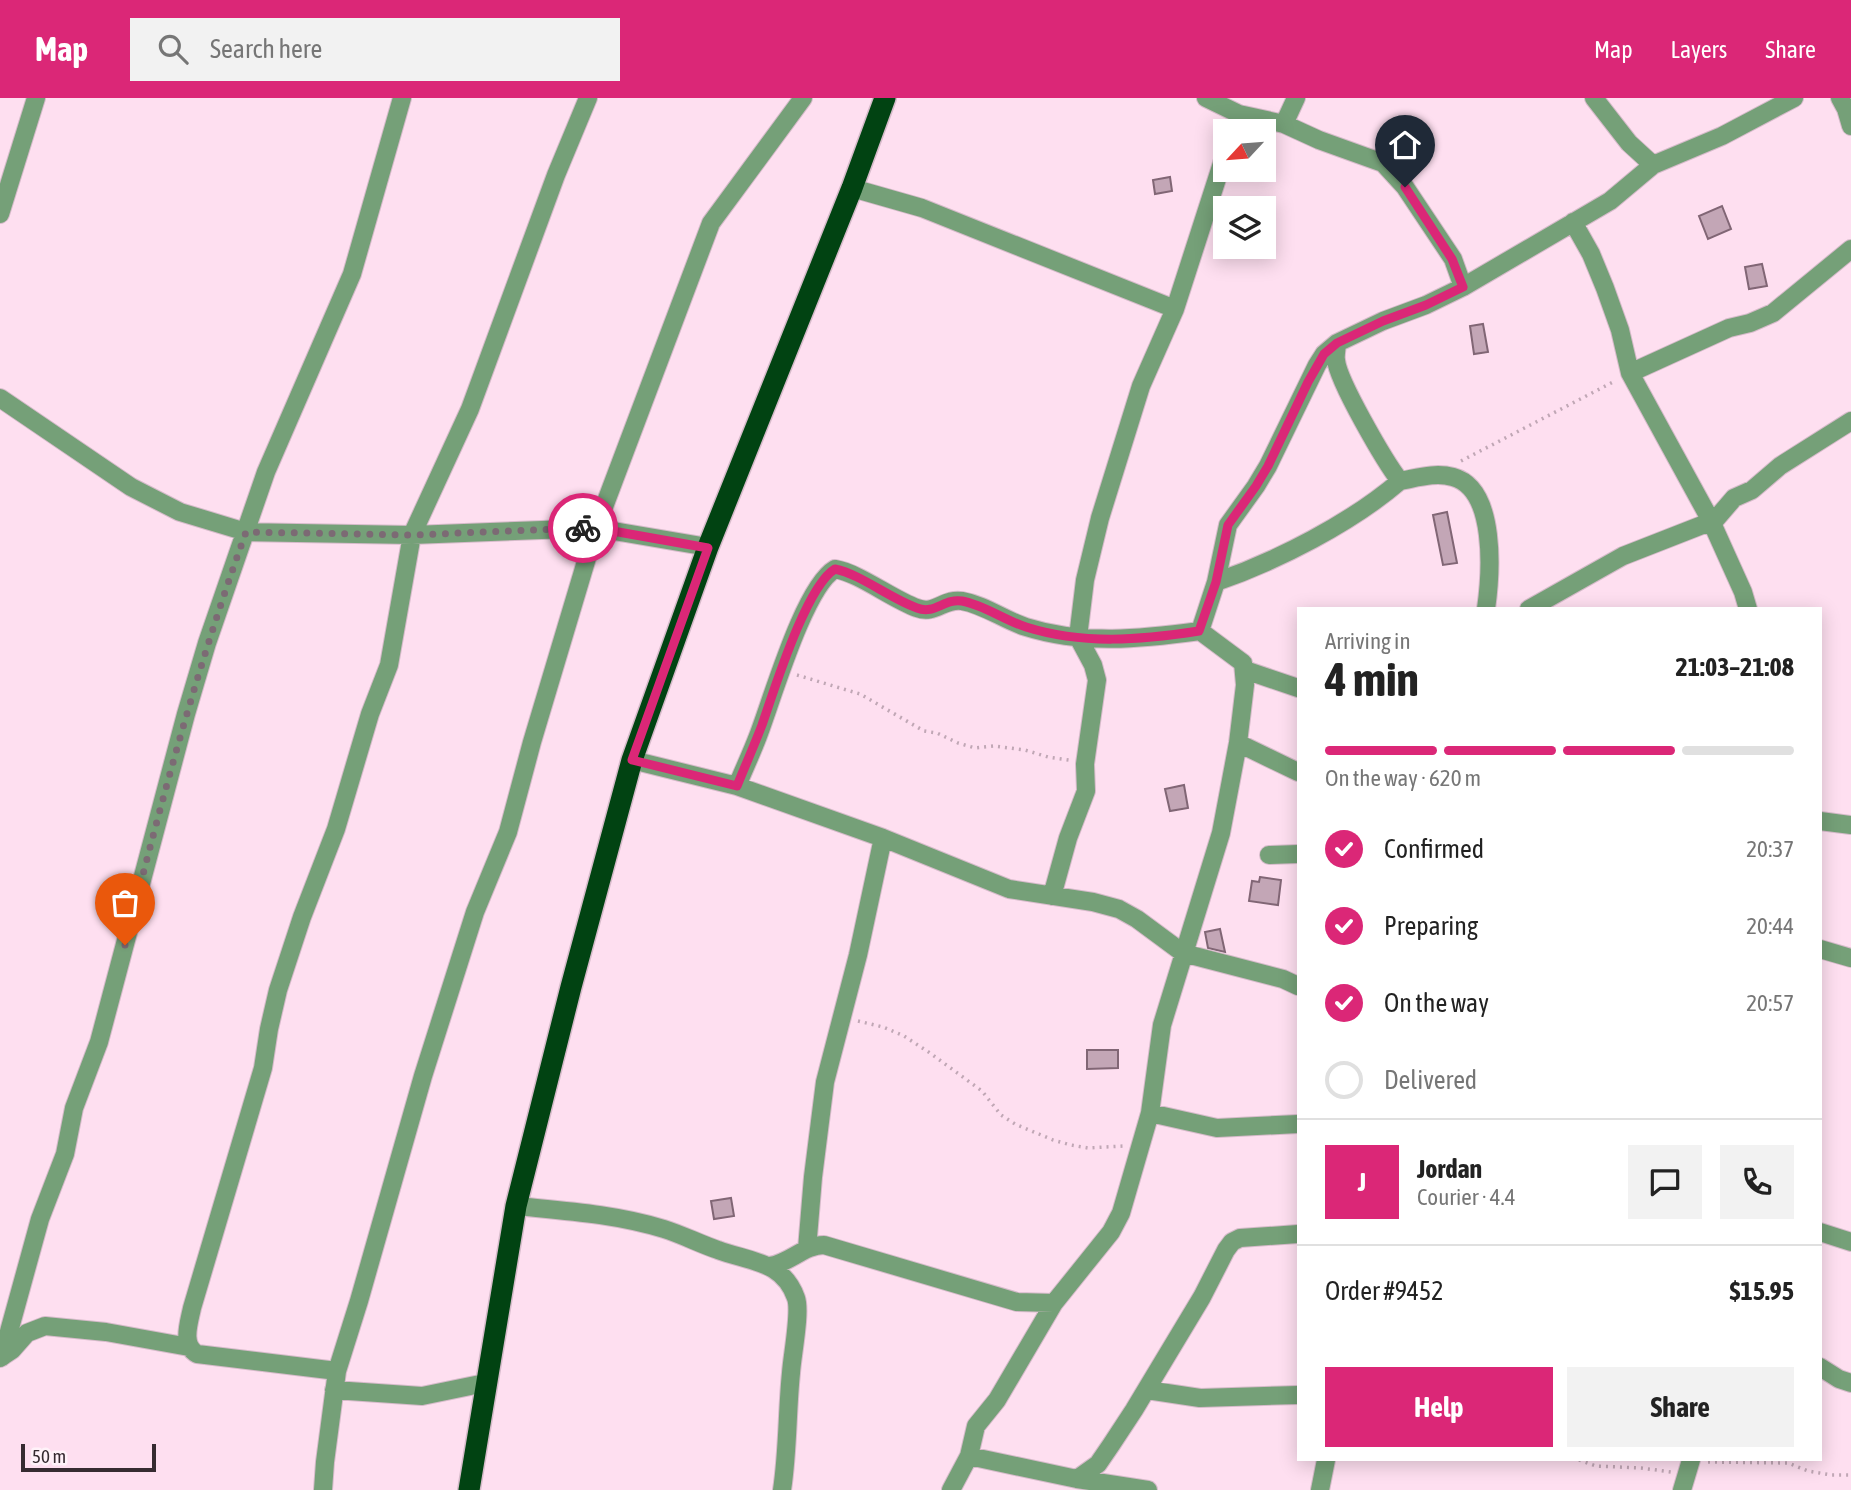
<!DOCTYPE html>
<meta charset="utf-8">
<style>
body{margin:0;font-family:"Asap Condensed",sans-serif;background:#f2f2f2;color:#222;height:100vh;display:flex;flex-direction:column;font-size:26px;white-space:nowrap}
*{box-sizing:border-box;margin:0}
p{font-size:23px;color:#767676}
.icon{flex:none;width:38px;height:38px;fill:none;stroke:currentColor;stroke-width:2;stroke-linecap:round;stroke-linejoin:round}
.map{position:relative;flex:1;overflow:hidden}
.side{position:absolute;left:1297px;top:509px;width:525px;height:854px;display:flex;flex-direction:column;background:#fff;border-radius:0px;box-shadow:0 4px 18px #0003}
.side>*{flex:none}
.needle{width:46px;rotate:244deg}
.controls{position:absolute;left:1213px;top:21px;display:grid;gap:14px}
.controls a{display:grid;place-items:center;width:63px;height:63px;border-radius:0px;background:#fff;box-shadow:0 4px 18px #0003;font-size:35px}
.scale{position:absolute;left:21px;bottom:18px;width:135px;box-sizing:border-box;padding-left:7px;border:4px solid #362b31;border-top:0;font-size:19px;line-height:24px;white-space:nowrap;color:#362b31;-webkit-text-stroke:5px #fff2f9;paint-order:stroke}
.pin{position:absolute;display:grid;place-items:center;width:60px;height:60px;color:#fff;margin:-72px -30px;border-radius:50% 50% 50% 0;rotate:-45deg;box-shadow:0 0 7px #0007}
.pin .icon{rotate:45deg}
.courier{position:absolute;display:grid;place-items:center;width:70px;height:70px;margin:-35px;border:5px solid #db2777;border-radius:50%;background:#fff;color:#222;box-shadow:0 2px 9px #0007}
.summary em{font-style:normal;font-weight:700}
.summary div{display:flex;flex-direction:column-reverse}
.summary{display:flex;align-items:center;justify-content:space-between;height:119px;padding:0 28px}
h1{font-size:46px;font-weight:700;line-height:52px}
.bar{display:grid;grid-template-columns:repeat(4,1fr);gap:10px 7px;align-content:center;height:84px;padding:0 28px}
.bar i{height:9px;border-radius:5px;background:#e0e0e0}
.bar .active{background:#db2777}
.bar p{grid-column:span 4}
.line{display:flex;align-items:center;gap:18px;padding:0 28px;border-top:2px solid #e0e0e0}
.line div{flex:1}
.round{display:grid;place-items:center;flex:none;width:74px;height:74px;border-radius:0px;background:#f2f2f2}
ol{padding:0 28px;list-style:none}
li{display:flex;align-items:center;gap:21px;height:77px}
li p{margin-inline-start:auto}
li .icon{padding:7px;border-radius:50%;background:#db2777;color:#fff;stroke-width:4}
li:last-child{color:#767676}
li i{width:38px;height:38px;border:4px solid #e0e0e0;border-radius:50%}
.primary-button{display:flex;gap:14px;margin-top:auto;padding:14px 28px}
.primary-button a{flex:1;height:80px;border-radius:0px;background:#db2777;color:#fff;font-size:28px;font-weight:700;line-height:80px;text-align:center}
.primary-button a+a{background:#f2f2f2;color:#222}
header{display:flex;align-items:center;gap:42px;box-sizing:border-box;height:98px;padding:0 35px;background:#db2777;color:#fff}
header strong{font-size:33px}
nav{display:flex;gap:38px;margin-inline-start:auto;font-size:24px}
.search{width:490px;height:63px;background:#f2f2f2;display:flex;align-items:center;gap:18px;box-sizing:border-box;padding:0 24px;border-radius:0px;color:#767676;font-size:26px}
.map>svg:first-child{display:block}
.building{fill:#c3a6b6;stroke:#816675;stroke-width:2}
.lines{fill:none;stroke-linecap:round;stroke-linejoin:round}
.minor-casing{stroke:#d6bbca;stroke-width:20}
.highway-casing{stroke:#d6bbca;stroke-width:24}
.path{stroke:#c0a7b5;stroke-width:3.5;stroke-dasharray:2 5;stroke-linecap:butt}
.minor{stroke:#75a078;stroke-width:18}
.highway{stroke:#014312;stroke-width:21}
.done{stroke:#7c6a74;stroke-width:7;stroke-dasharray:0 12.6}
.route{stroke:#db2777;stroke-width:9}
</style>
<header>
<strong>Map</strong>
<div class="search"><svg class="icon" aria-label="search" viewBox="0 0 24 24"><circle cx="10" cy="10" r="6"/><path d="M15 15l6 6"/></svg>Search here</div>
<nav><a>Map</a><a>Layers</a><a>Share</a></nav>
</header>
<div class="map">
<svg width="1851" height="1392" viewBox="0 0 1851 1392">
<rect width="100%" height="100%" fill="#fedff0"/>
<!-- building -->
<path class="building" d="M1170,79L1172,93L1155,96L1153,82Z
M1722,108L1731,131L1708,141L1699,118Z
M1762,166L1767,188L1749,191L1745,169Z
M1483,226L1488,254L1474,256L1470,228Z
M1447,414L1457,465L1443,467L1433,417Z
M1184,687L1188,710L1170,713L1165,691Z
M1260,779L1281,782L1278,807L1249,803L1252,783L1259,784Z
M1220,831L1225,854L1208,850L1205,834Z
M1087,952H1118V970L1087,971Z
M731,1100L734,1118L714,1121L711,1103Z"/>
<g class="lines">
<!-- minor casing -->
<g class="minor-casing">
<path id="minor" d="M1206,0L1239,16L1284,26L1319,42L1383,65L1405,89L1453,161L1463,189
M1594,0L1629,45L1653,67
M1840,0L1846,11L1851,28
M1284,26L1296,0
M852,90L922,110L1175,211
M0,116L36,0
M1573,124L1591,156L1605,190L1620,232L1630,275L1711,423L1743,494L1748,511
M1337,245C1337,250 1335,257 1336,262C1338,283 1385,364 1400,383C1417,380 1435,374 1453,379C1497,391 1491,476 1486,511
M1630,275L1729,230L1750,225L1773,215L1851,151
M0,300L131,389L180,414L246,434L412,437L596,430L708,449
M1216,484C1277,463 1351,425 1400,383
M1529,511L1623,458L1715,422L1734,400L1752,392L1780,368L1851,323
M1245,572L1298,590
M1238,645L1298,674
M632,662L737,688L883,740L1009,791L1093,804L1119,811L1137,821L1183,855L1283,881L1298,888
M737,688C744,671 752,654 758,638C772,602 804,489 835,471C859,475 892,501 917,510C935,517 944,500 962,503C985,507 1004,522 1026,529C1083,547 1141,541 1200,533
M1820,723L1851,727
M1269,757L1298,756
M1052,798L1068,740L1086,693L1085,666L1097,582L1093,567L1078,539L1085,482L1100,420L1141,288L1175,211L1225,56
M1820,851L1851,860
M1150,1015L1217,1030L1298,1026
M516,1108C566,1113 615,1116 664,1131C683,1137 700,1146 718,1152C751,1164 783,1163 796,1200C801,1214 792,1258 791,1275C787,1314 788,1353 782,1392
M1820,1134L1851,1144
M807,1151L813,1079L825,984L858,857L883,740
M770,1168C790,1165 804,1147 824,1147L1017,1204L1054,1205
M2,1259L40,1121L65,1056L74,1010L99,944L186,616L207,545L266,374L352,176L402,0
M0,1260L12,1252L27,1235L45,1228L106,1234L189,1249
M1820,1269L1839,1281L1851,1285
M337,1273L197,1256C181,1247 189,1225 192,1210L263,970L269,931L278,892L302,819L336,731L370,616L389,567L412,437L470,311L556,77L588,0
M334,1292L422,1298L485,1285
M1147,1292L1200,1300L1298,1297
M969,1358L1077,1381L1148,1392
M1077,1381L1098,1366L1111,1347L1134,1312L1202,1199L1226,1152L1232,1144L1240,1140L1298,1136
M323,1392L325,1364L337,1273L359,1203L423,978L475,814L508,734L532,644L596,430L711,125L803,0
M951,1392L969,1358L976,1328L997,1302L1054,1205L1111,1134L1121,1115L1150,1015L1162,927L1221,735L1238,645L1245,587L1243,565L1200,533L1216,484L1228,427L1256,388L1268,368L1317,267L1324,256L1337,245L1383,223L1426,207L1463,189L1610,103L1653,67L1722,38L1794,0
M1320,1392L1326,1362
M1682,1392L1691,1362"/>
</g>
<!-- highway casing -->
<g class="highway-casing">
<path id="highway" d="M469,1392L516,1108L571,889L632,662L708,449L852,90L885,0"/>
</g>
<!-- path -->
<path class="path" d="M1461,363L1615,283
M797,577L860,596L924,633L937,635L958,645L975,650L994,648L1025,652L1048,659L1069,662
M858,923L883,929L904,938L930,955L982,993L1001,1017L1015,1026L1053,1042L1071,1047L1088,1050L1123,1048
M1579,1362L1596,1368L1641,1370L1671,1374
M1708,1364L1788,1365L1808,1373L1831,1377H1851"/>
<!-- minor -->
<use href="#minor" class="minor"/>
<!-- highway -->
<use href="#highway" class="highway"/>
</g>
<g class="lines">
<!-- done -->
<path class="done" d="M125,847C160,708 197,569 246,434L412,437L583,430"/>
<!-- route -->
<path class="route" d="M583,430H596L708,450L632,662L737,688C745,668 754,648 762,627C774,593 806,488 835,471C860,476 891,501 917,510C935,517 944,500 962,503C984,507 1004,522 1026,529C1083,547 1141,542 1199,533L1216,484L1228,427L1256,388L1268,368L1308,284L1324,256L1337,245L1383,223L1426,207L1463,189L1452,161L1405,89"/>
</g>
</svg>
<div class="controls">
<a><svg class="needle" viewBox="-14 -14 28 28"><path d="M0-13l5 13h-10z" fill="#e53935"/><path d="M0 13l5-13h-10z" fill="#767676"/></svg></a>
<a><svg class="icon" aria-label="layers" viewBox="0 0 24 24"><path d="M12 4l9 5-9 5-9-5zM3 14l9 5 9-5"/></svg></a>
</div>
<div class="scale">50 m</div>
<div class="pin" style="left:125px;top:847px;background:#ea580c"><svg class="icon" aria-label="bag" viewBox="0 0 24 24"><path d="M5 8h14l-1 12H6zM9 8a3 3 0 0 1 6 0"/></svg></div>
<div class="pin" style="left:1405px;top:89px;background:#1f2937"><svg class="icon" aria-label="home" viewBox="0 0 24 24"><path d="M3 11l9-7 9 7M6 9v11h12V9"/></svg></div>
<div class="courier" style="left:583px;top:430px"><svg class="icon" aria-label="bike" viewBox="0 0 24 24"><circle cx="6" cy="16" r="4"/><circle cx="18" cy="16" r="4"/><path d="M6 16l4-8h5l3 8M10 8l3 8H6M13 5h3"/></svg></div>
<section class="side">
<div class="summary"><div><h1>4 min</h1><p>Arriving in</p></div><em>21:03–21:08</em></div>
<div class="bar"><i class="active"></i><i class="active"></i><i class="active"></i><i></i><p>On the way · 620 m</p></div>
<ol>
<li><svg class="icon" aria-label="check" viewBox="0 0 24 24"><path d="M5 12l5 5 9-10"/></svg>Confirmed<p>20:37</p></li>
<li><svg class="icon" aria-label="check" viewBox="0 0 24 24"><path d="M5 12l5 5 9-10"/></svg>Preparing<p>20:44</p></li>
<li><svg class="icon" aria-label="check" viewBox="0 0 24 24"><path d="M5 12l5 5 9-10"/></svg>On the way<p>20:57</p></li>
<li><i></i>Delivered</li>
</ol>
<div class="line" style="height:126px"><b class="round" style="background:#db2777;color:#fff">J</b><div><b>Jordan</b><p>Courier · 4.4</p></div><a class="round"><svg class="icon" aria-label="chat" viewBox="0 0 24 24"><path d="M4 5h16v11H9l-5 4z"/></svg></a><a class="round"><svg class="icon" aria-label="phone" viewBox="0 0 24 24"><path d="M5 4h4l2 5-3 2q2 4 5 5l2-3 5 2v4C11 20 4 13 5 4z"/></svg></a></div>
<div class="line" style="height:91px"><div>Order #9452</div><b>$15.95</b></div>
<div class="primary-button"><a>Help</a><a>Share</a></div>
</section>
</div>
